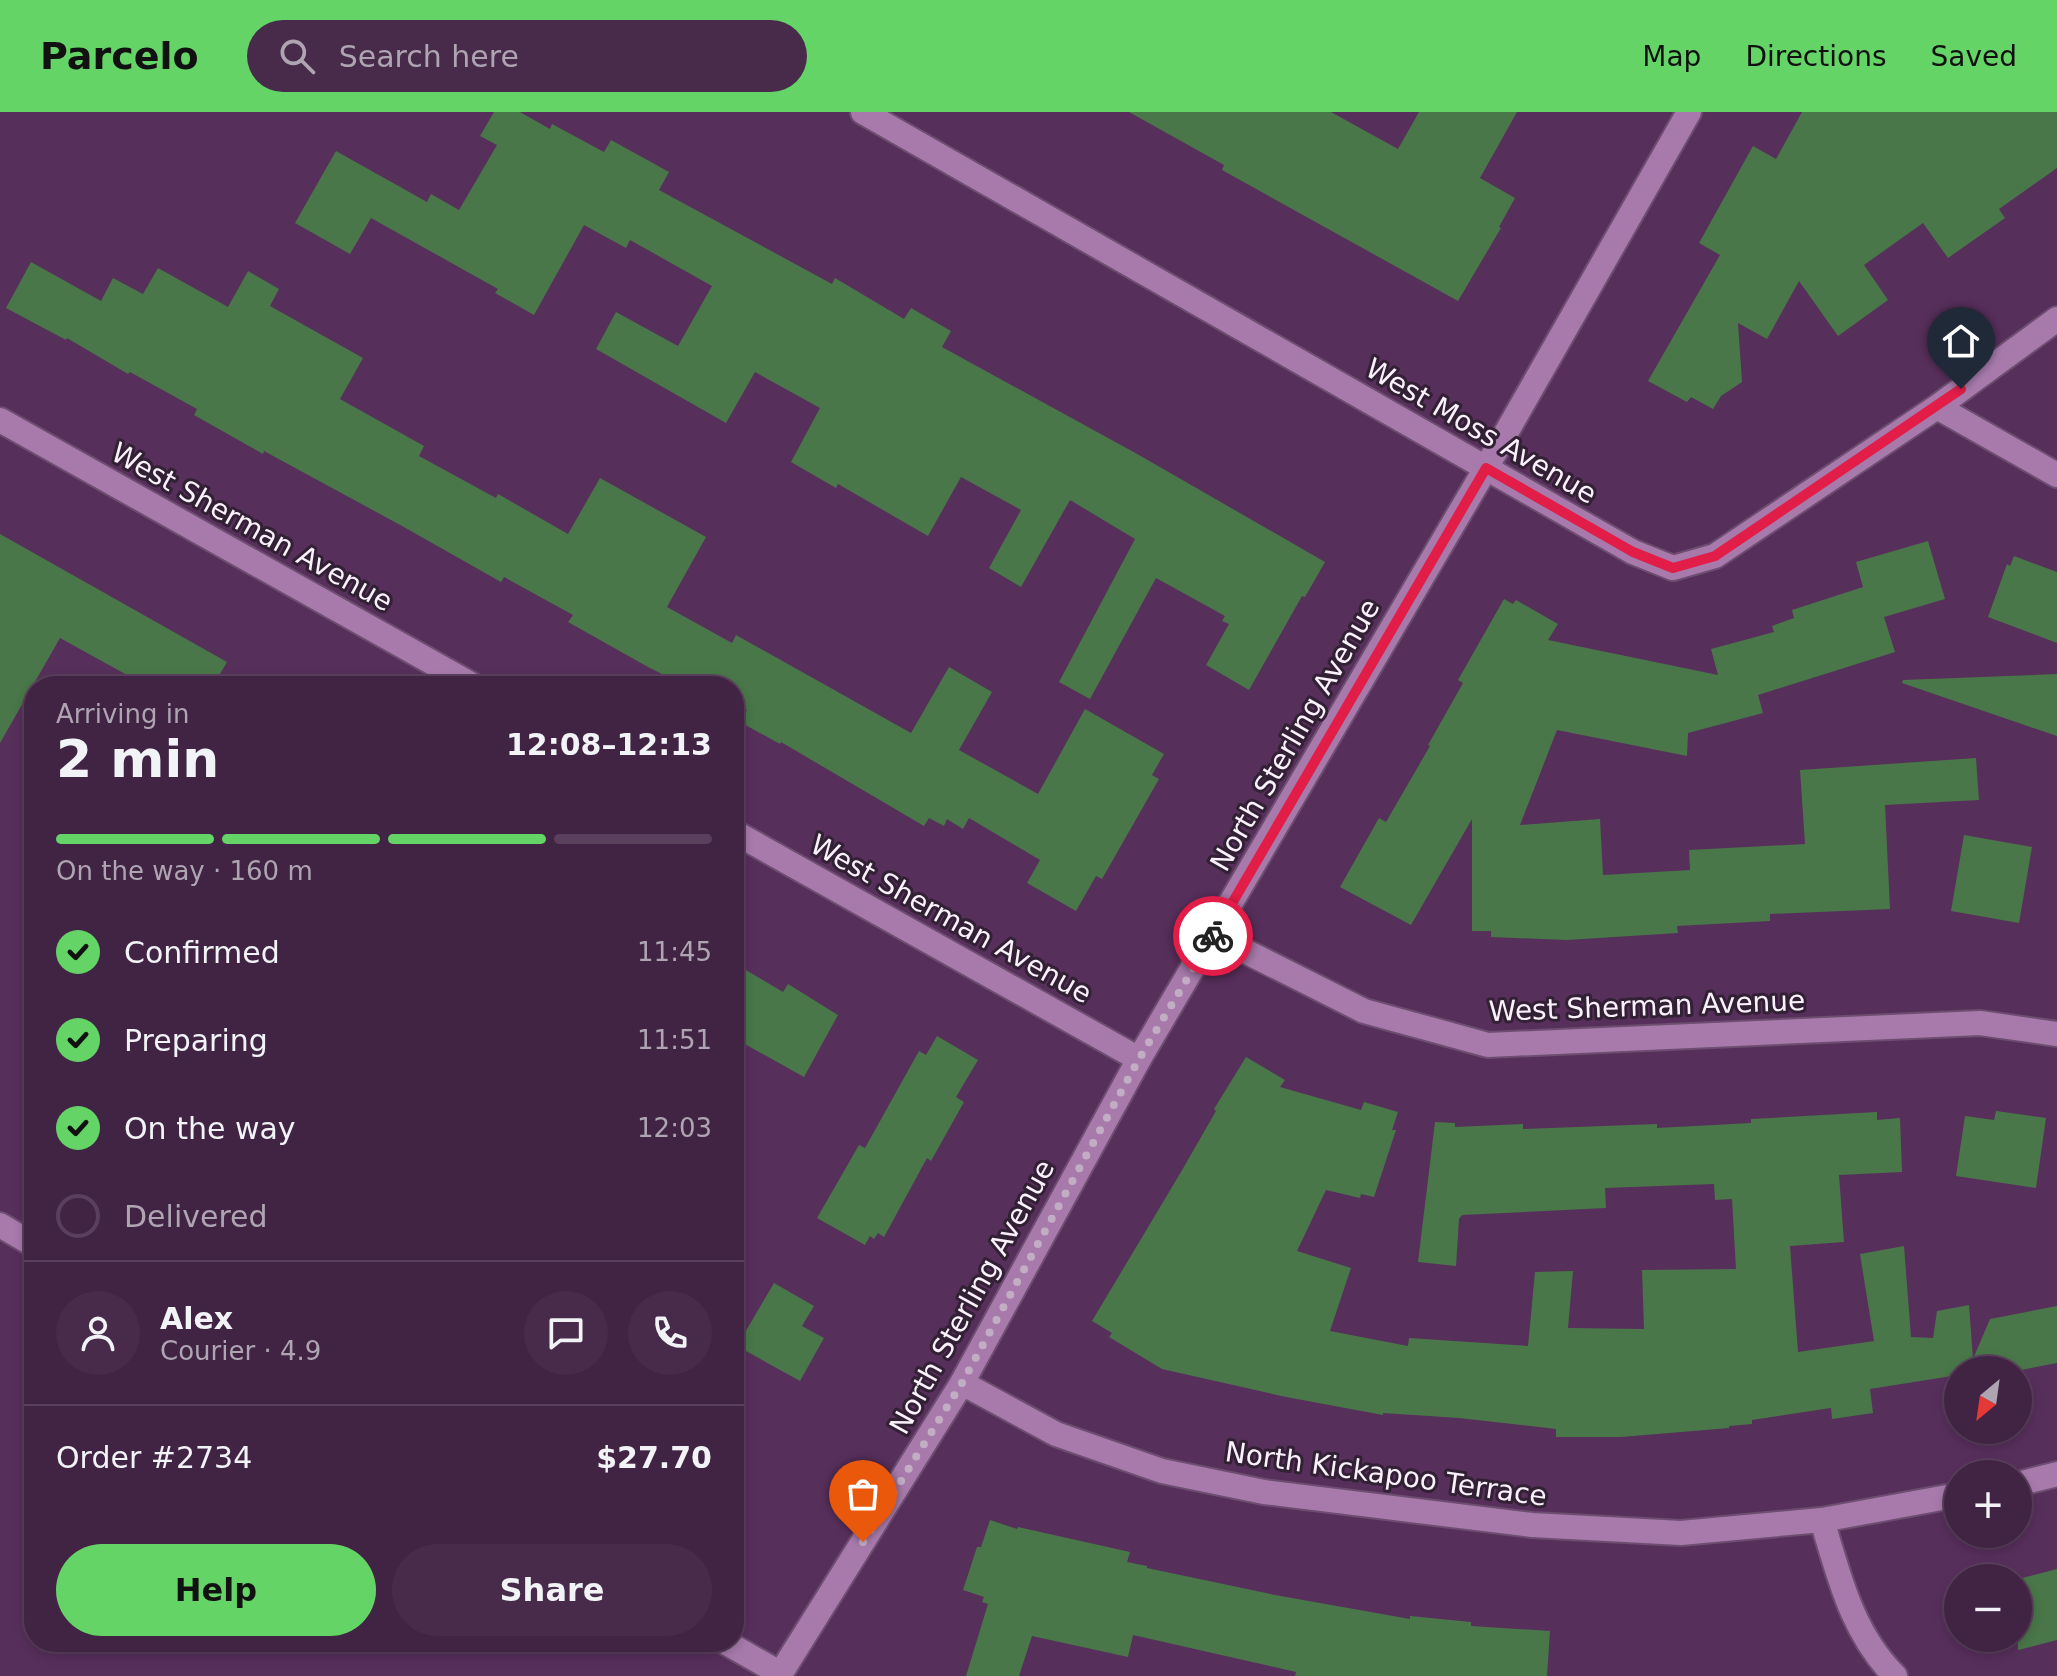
<!DOCTYPE html>
<meta charset="utf-8">
<style>
body{margin:0;font-family:"DejaVu Sans",sans-serif;background:#482b4b;color:#f1f3f6;height:100vh;display:flex;flex-direction:column;font-size:30px;white-space:nowrap}
*{box-sizing:border-box;margin:0}
p{font-size:26px;color:#aea4b2}
.icon{flex:none;width:44px;height:44px;fill:none;stroke:currentColor;stroke-width:2;stroke-linecap:round;stroke-linejoin:round}
.map{position:relative;flex:1;overflow:hidden}
.sheet{position:absolute;left:24px;top:564px;width:720px;height:976px;display:flex;flex-direction:column;background:#412344;border-radius:32px;box-shadow:0 4px 12px #0003,0 0 0 2px #5a405d}
.sheet>*{flex:none}
.needle{width:52px;rotate:209deg}
.fabs{position:absolute;left:1944px;top:1244px;display:grid;gap:16px}
.fabs a{display:grid;place-items:center;width:88px;height:88px;border-radius:50%;background:#412344;box-shadow:0 4px 12px #0003,0 0 0 2px #5a405d;font-size:40px}
.pin{position:absolute;display:grid;place-items:center;width:68px;height:68px;color:#fff;margin:-82px -34px;border-radius:50% 50% 50% 0;rotate:-45deg;box-shadow:0 0 8px #0007}
.pin .icon{rotate:45deg}
.courier{position:absolute;display:grid;place-items:center;width:80px;height:80px;margin:-40px;border:6px solid #e11d48;border-radius:50%;background:#fff;color:#222;box-shadow:0 2px 10px #0007}
.head em{font-style:normal;font-weight:700}
.head div{display:flex;flex-direction:column-reverse}
.head{display:flex;align-items:center;justify-content:space-between;height:136px;padding:0 32px}
h1{font-size:52px;font-weight:700;line-height:60px}
.bar{display:grid;grid-template-columns:repeat(4,1fr);gap:12px 8px;align-content:center;height:96px;padding:0 32px}
.bar i{height:10px;border-radius:6px;background:#5a405d}
.bar .active{background:#65d467}
.bar p{grid-column:span 4}
.line{display:flex;align-items:center;gap:20px;padding:0 32px;border-top:2px solid #5a405d}
.line div{flex:1}
.round{display:grid;place-items:center;flex:none;width:84px;height:84px;border-radius:42px;background:#482b4b}
ol{padding:0 32px;list-style:none}
li{display:flex;align-items:center;gap:24px;height:88px}
li p{margin-inline-start:auto}
li .icon{padding:8px;border-radius:50%;background:#65d467;color:#111;stroke-width:4}
li:last-child{color:#aea4b2}
li i{width:44px;height:44px;border:4px solid #5a405d;border-radius:50%}
.button{display:flex;gap:16px;margin-top:auto;padding:16px 32px}
.button a{flex:1;height:92px;border-radius:48px;background:#65d467;color:#111;font-size:32px;font-weight:700;line-height:92px;text-align:center}
.button a+a{background:#482b4b;color:#f1f3f6}
header{display:flex;align-items:center;gap:48px;box-sizing:border-box;height:112px;padding:0 40px;background:#65d467;color:#111}
header strong{font-size:38px}
nav{display:flex;gap:44px;margin-inline-start:auto;font-size:28px}
.search{width:560px;height:72px;background:#482b4b;display:flex;align-items:center;gap:20px;box-sizing:border-box;padding:0 28px;border-radius:44px;color:#aea4b2;font-size:30px}
.map>svg:first-child{display:block}
.building{fill:#497749}
.lines{fill:none;stroke-linecap:round;stroke-linejoin:round}
.minor-casing{stroke:#6d4d70;stroke-width:28}
.tertiary-casing{stroke:#6d4d70;stroke-width:28}
.minor{stroke:#a77aab;stroke-width:24}
.tertiary{stroke:#a77aab;stroke-width:24}
.done{stroke:#c2adc4;stroke-width:8;stroke-dasharray:0 14.4}
.route{stroke:#e11d48;stroke-width:10}
.labels{text-anchor:middle;dominant-baseline:central;stroke-width:6;stroke-linejoin:round;paint-order:stroke}
.street-label{font-size:28px;fill:#fbf1fc;stroke:#322034}
</style>
<header>
<strong>Parcelo</strong>
<div class="search"><svg class="icon" aria-label="search" viewBox="0 0 24 24"><circle cx="10" cy="10" r="6"/><path d="M15 15l6 6"/></svg>Search here</div>
<nav><a>Map</a><a>Directions</a><a>Saved</a></nav>
</header>
<div class="map">
<svg width="2057" height="1564" viewBox="0 0 2057 1564">
<rect width="100%" height="100%" fill="#572f5b"/>
<!-- building -->
<path class="building" d="M494,0H520L550,17L552,12L604,40L611,28L669,60L659,78L832,172L835,166L904,207L911,196L951,219L942,235L1139,343L1325,450L1305,485L1302,484L1249,578L1206,553L1229,512L1222,509L1225,504L1156,466L1090,587L1059,570L1135,427L1070,388L1021,475L989,456L1021,398L961,365L928,424L838,372L836,376L791,350L820,296L755,260L726,311L596,237L616,200L678,234L712,174L630,128L626,136L584,113L534,203L495,181L498,177L371,106L350,142L295,111L336,39L427,90L431,82L459,98L497,33L480,24Z
M1129,0H1331L1398,37L1419,0H1517L1480,66L1515,86L1499,115L1501,116L1458,189L1222,58L1224,53Z
M1802,0H2057V56L1999,97L2005,106L1948,146L1923,111L1864,153L1888,188L1838,224L1799,169L1767,227L1738,211L1742,270L1721,284L1713,297L1691,285L1687,290L1648,269L1720,143L1699,131L1753,34L1776,47Z
M31,150L101,189L113,166L143,182L158,156L228,195L248,159L279,177L270,194L363,246L340,287L424,334L419,344L496,386L498,382L568,422L600,366L706,425L667,495L732,531L736,523L911,621L949,555L992,580L959,638L1038,682L1085,597L1164,642L1152,663L1159,667L1102,767L1096,764L1076,799L1027,771L1040,748L969,706L963,717L947,707L944,714L929,706L924,714L781,630L780,632L740,610L747,598L734,590V574H686L648,555L568,510L573,503L504,465L501,470L402,414L264,339L263,342L194,303L197,297L130,260L128,262L67,226L66,228L6,196Z
M0,422L227,550L213,574H147L60,526L0,631Z
M1928,429L1945,487L1884,505L1895,540L1758,583L1763,601L1688,621L1687,644L1557,618L1520,713L1600,707L1603,763L1690,758L1689,738L1805,732L1800,658L1976,646L1979,688L1885,693L1890,797L1770,802V809L1677,814L1678,821L1567,828L1491,825V819H1472V707L1411,813L1340,775L1379,706L1386,710L1430,634L1428,633L1463,571L1458,568L1504,487L1513,492L1516,488L1558,512L1548,528L1718,563L1711,537L1774,520L1772,514L1794,506L1792,498L1863,475L1856,450Z
M2014,444L2057,460V531L1988,505L2007,452L2010,454Z
M2057,562V624L1902,571L1903,568Z
M1964,723L2032,735L2019,811L1951,799Z
M734,851L783,880L788,872L838,903L804,965L734,926Z
M937,924L978,948L956,985L964,990L931,1049L927,1046L884,1125L878,1121L874,1127L870,1124L865,1133L817,1106L859,1033L865,1036L919,939L926,943Z
M1246,945L1285,968L1280,975L1361,998L1364,990L1398,1000L1392,1018H1396L1374,1085L1361,1082L1360,1086L1326,1078L1297,1139L1351,1156L1330,1219L1408,1234L1409,1226L1528,1234L1535,1160L1573,1159L1568,1216L1644,1217L1642,1158L1736,1157L1732,1087L1715,1088L1714,1072L1605,1076L1606,1096L1462,1103L1459,1107L1456,1154L1418,1150L1435,1010L1455,1011V1015L1523,1012V1017L1657,1012V1016L1751,1011V1007L1877,1000V1008L1900,1006L1902,1060L1839,1063L1844,1130L1790,1134L1798,1240L1874,1229L1860,1142L1904,1134L1911,1225L1933,1226L1937,1199L1969,1193L1973,1247L1990,1207L2057,1194V1251L2021,1258H1958V1263L1870,1277L1873,1301L1832,1307L1831,1296L1752,1308V1312L1729,1314V1316L1621,1325H1556V1317L1459,1306L1383,1301V1303L1286,1285L1162,1257L1109,1225L1112,1221L1092,1209L1181,1060L1216,999L1214,997Z
M1996,999L2046,1006L2036,1076L1956,1064L1965,1004L1994,1008Z
M774,1171L814,1194L802,1214L824,1226L800,1269L737,1234Z
M990,1408L1017,1417L1018,1415L1130,1440L1127,1450L1147,1454V1456L1275,1483L1410,1507V1504L1471,1510V1514L1550,1519L1547,1564H1295L1296,1560L1133,1523L1128,1545L1032,1524L1019,1564H966L988,1492L982,1490L984,1485L963,1478L977,1435H981Z
M2057,1457V1528L2018,1538V1467Z"/>
<g class="lines">
<!-- minor casing -->
<g class="minor-casing">
<path id="minor" d="M863,0L1633,440L1673,456L1715,444L1937,295L2057,207
M1937,295L2057,363
M0,308L474,574
M734,720L1139,947
M1213,823L1364,899L1488,933L1980,911L2057,922
M0,1113L34,1133
M962,1271L1056,1322L1162,1359L1264,1380L1532,1413L1681,1421L1822,1408L1958,1383
M2018,1372L2057,1362
M1822,1408C1839,1464 1852,1521 1895,1564
M725,1530L781,1562"/>
</g>
<!-- tertiary casing -->
<g class="tertiary-casing">
<path id="tertiary" d="M779,1564L962,1271L1139,947L1486,356L1689,0"/>
</g>
<!-- minor -->
<use href="#minor" class="minor"/>
<!-- tertiary -->
<use href="#tertiary" class="tertiary"/>
</g>
<g class="lines">
<!-- done -->
<path class="done" d="M863,1430L962,1271L1139,947L1213,824"/>
<!-- route -->
<path class="route" d="M1213,824L1486,356L1633,440L1673,456L1715,444L1961,277"/>
</g>
<g class="labels">
<!-- street labels -->
<g class="street-label">
<text transform="translate(1481 319) rotate(30)">West Moss Avenue</text>
<text transform="translate(252 415) rotate(29)">West Sherman Avenue</text>
<text transform="translate(1295 623) rotate(-60)">North Sterling Avenue</text>
<text transform="translate(951 807) rotate(29)">West Sherman Avenue</text>
<text transform="translate(1647 894) rotate(-2)">West Sherman Avenue</text>
<text transform="translate(972 1185) rotate(-61)">North Sterling Avenue</text>
<text transform="translate(1386 1362) rotate(8)">North Kickapoo Terrace</text>
</g>
</g>
</svg>
<div class="fabs">
<a><svg class="needle" viewBox="-14 -14 28 28"><path d="M0-13l5 13h-10z" fill="#e53935"/><path d="M0 13l5-13h-10z" fill="#aea4b2"/></svg></a>
<a>+</a>
<a>−</a>
</div>
<div class="pin" style="left:863px;top:1430px;background:#ea580c"><svg class="icon" aria-label="bag" viewBox="0 0 24 24"><path d="M5 8h14l-1 12H6zM9 8a3 3 0 0 1 6 0"/></svg></div>
<div class="pin" style="left:1961px;top:277px;background:#1f2937"><svg class="icon" aria-label="home" viewBox="0 0 24 24"><path d="M3 11l9-7 9 7M6 9v11h12V9"/></svg></div>
<div class="courier" style="left:1213px;top:824px"><svg class="icon" aria-label="bike" viewBox="0 0 24 24"><circle cx="6" cy="16" r="4"/><circle cx="18" cy="16" r="4"/><path d="M6 16l4-8h5l3 8M10 8l3 8H6M13 5h3"/></svg></div>
<section class="sheet">
<div class="head"><div><h1>2 min</h1><p>Arriving in</p></div><em>12:08–12:13</em></div>
<div class="bar"><i class="active"></i><i class="active"></i><i class="active"></i><i></i><p>On the way · 160 m</p></div>
<ol>
<li><svg class="icon" aria-label="check" viewBox="0 0 24 24"><path d="M5 12l5 5 9-10"/></svg>Confirmed<p>11:45</p></li>
<li><svg class="icon" aria-label="check" viewBox="0 0 24 24"><path d="M5 12l5 5 9-10"/></svg>Preparing<p>11:51</p></li>
<li><svg class="icon" aria-label="check" viewBox="0 0 24 24"><path d="M5 12l5 5 9-10"/></svg>On the way<p>12:03</p></li>
<li><i></i>Delivered</li>
</ol>
<div class="line" style="height:144px"><a class="round"><svg class="icon" aria-label="person" viewBox="0 0 24 24"><circle cx="12" cy="8" r="4"/><path d="M4 21q1-7 8-7t8 7"/></svg></a><div><b>Alex</b><p>Courier · 4.9</p></div><a class="round"><svg class="icon" aria-label="chat" viewBox="0 0 24 24"><path d="M4 5h16v11H9l-5 4z"/></svg></a><a class="round"><svg class="icon" aria-label="phone" viewBox="0 0 24 24"><path d="M5 4h4l2 5-3 2q2 4 5 5l2-3 5 2v4C11 20 4 13 5 4z"/></svg></a></div>
<div class="line" style="height:104px"><div>Order #2734</div><b>$27.70</b></div>
<div class="button"><a>Help</a><a>Share</a></div>
</section>
</div>
